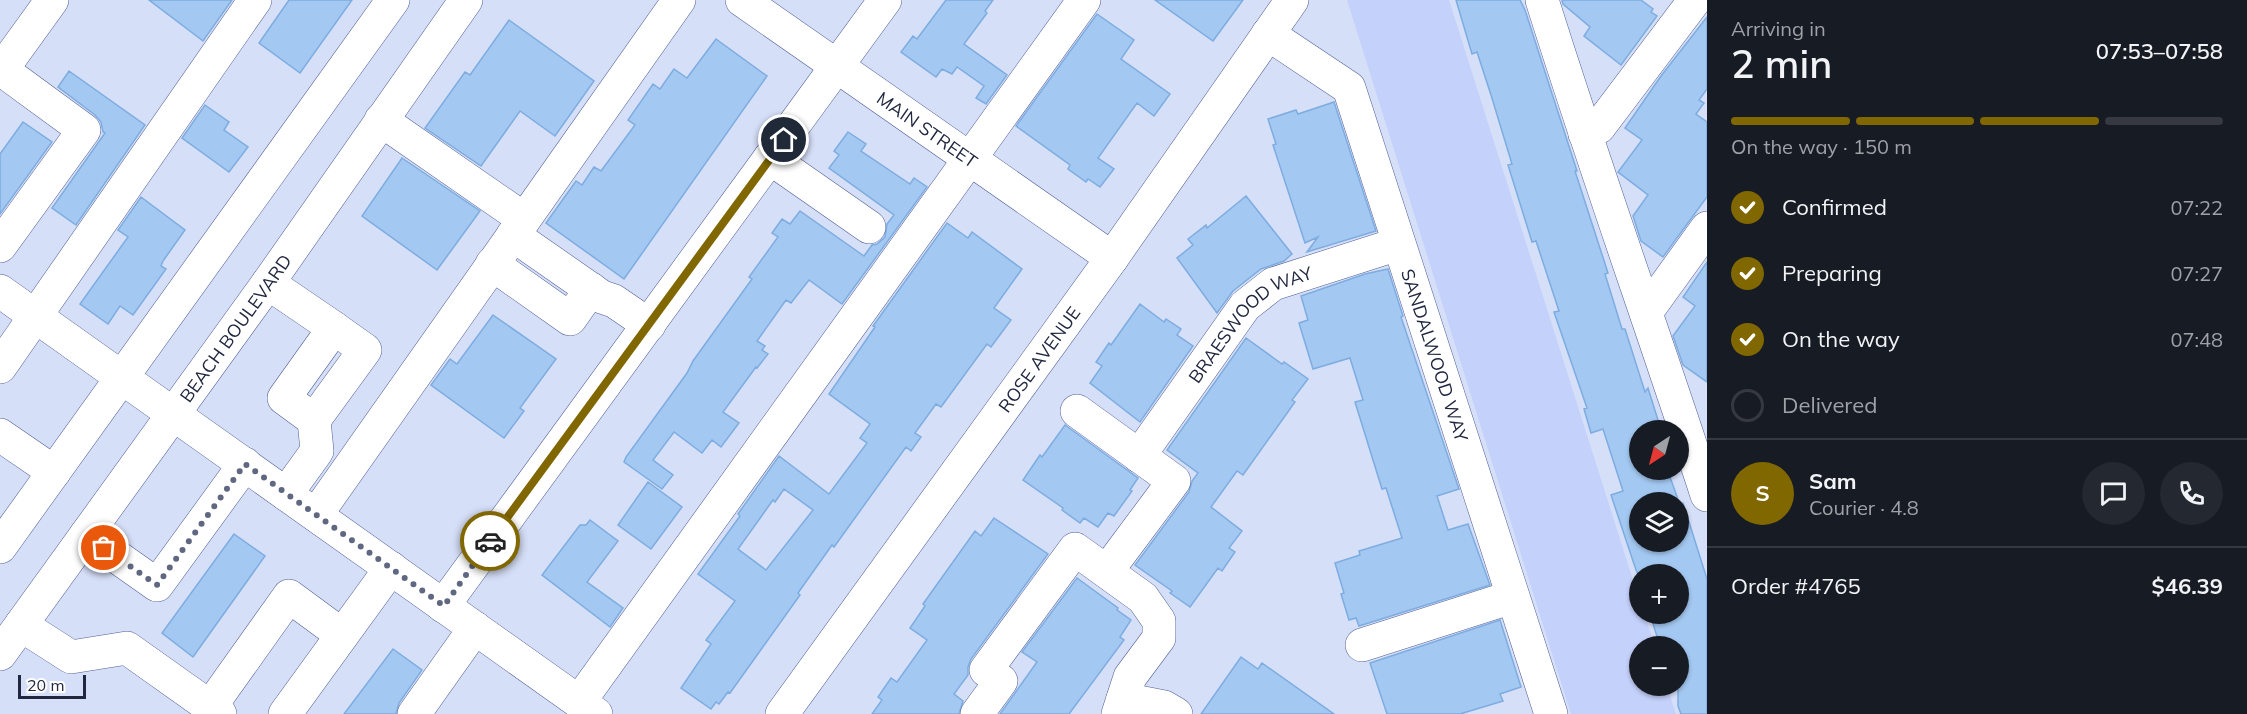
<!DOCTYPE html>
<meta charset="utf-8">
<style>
body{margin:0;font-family:Mulish,sans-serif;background:#242831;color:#f1f3f6;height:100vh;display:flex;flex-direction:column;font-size:22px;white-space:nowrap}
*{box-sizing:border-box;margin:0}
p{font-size:20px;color:#9ea1a6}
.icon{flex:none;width:33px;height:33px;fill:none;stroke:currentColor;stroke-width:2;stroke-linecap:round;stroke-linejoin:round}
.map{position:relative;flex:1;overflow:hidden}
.details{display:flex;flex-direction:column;background:#171b24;width:540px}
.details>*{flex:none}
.needle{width:39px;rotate:216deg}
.controls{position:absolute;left:1629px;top:420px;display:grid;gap:12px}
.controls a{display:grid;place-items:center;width:60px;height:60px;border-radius:50%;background:#171b24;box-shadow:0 2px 4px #0004;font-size:30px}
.scale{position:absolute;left:18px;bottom:15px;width:68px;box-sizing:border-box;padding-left:6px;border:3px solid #20273f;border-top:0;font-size:16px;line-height:21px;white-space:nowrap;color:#20273f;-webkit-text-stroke:4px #fff;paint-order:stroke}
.pin{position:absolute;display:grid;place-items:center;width:51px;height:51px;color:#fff;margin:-26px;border:3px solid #fff;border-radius:50%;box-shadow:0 2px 6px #0007}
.courier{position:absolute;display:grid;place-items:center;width:60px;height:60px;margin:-30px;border:4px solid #816700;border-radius:50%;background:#fff;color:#222;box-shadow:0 2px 8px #0007}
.overview em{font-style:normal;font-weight:600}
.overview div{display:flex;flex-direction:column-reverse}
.overview{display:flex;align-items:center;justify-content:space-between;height:102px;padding:0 24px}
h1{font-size:39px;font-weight:600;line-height:45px}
.bar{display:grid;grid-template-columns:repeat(4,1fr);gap:9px 6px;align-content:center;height:72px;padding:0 24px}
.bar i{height:8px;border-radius:4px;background:#363941}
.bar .selected{background:#816700}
.bar p{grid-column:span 4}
.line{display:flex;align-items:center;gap:15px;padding:0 24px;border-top:2px solid #363941}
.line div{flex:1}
.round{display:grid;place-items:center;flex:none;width:63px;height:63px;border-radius:32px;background:#242831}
ol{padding:0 24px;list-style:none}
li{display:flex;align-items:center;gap:18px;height:66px}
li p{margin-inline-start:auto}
li .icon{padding:6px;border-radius:50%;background:#816700;color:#fff;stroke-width:4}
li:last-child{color:#9ea1a6}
li i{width:33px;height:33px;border:3px solid #363941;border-radius:50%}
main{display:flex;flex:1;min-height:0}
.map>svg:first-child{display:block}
.built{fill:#c4d1fb}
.building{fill:#a3c8f1;stroke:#7dace0;stroke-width:1.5;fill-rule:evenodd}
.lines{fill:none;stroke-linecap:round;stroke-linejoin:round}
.minor-casing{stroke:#505f96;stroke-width:34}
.major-casing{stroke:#505f96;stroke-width:34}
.minor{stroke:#fff;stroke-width:33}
.major{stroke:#fff;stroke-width:33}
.done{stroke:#606780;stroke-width:6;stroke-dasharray:0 10.8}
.route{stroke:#816700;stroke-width:8}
.labels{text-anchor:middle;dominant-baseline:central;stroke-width:4.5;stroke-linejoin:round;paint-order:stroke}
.street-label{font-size:18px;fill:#20273f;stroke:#fff}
</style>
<main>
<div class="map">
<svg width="1707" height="714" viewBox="0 0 1707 714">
<rect width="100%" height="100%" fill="#d6dff8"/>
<!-- built -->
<path class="built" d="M1347,0H1449L1639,599L1640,614H1644L1655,646H1640V686H1667L1676,714H1571Z"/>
<!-- building -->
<path class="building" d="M149,0H232L203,41Z
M289,0H352L300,73L259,43Z
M946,0H993L985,11L987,13L964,44L1007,75L986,104L976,98L984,86L957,67L952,74L942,69L936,77L901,52L913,36L917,39Z
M1155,0H1243L1213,41Z
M1456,0H1520L1525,10L1577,171H1575L1608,273L1605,274L1622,329H1625L1645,392L1648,388L1658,420L1653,422L1656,430H1640V470H1665L1668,478L1670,477L1679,502H1640V542H1678V503H1683L1707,579V714H1681L1678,706V646H1660L1650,614H1678V574H1638L1636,570L1611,495L1623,491L1603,429L1591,433L1584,409L1587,408L1554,312L1559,311L1536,241L1532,242L1508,165L1512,164L1491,95L1477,52L1472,54Z
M1562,0H1641L1653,9L1651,12L1657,16L1621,65L1584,36L1590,27L1563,4Z
M1097,14L1134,40L1121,59L1170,94L1154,116L1137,103L1098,158L1114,169L1100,187L1088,179L1086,182L1068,169L1070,165L1016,126Z
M1707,17V89L1699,100L1704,103L1696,114L1707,122V197L1663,257L1641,241L1633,216L1648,195L1618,172L1642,140L1625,128L1661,76Z
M509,20L594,81L555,136L520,111L481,166L425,128L465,72L470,75Z
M716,39L767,76L624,279L546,223L576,181L582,185L594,167L601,171L635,125L628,120L653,84L660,89L674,69L687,78Z
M69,71L145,125L76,225L52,208L105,133L103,132L101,122L95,115L58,87Z
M1334,102L1376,231L1307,252L1318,237L1305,243L1273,145L1276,144L1268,119L1296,110L1298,114Z
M205,105L229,122L224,130L248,147L229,172L182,138Z
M23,122L52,142L0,214V154Z
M848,132L866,144L861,151L910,184L914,178L927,187L842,304L809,280L791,303L786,300L757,341L765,346L762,350L768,354L757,368L756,367L723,412L739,423L721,447L712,440L702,453L674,432L653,460L673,475L662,489L624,462L626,457L687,373L693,361L752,279L749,277L778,237L772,233L782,219L790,224L800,211L864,256L872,245L877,244L885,237L887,224L894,215L829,168L839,155L834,151Z
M402,158L480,211L437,270L362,216Z
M1246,196L1292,254L1284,261L1261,269L1233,291L1217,313L1177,258L1193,245L1188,239L1206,225L1207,228Z
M141,197L185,230L163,261L161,266L166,269L133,315L120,306L108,324L80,304L128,237L118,230Z
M947,223L968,238L972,232L1022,269L994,308L1011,320L991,347L987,344L941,407L936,404L915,433L921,437L911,451L906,447L834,547L832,545L798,593L800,595L730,693L728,692L719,704L716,702L711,709L681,688L711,644L706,640L735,601L698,574L740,516L738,514L779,456L829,494L867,443L860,438L870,424L829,394L875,327L873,326ZM784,489L813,510L766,570L738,549L773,500L775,502Z
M1707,262V382L1683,365L1673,336L1695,306L1683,297Z
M1388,269L1403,316L1401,317L1459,489L1437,496L1448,530L1468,524L1490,585L1359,626L1356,618L1349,620L1341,594L1344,593L1335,563L1360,555L1359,551L1402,538L1386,488L1382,489L1355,402L1363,400L1350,358L1313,369L1299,323L1308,320L1301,296L1365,274Z
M1140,304L1164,322L1166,319L1181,329L1177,335L1193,346L1140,422L1090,383L1102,366L1096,362L1109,343L1111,345Z
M493,315L556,359L520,408L524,411L504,438L431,385L450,359L457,364Z
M1246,338L1282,364L1284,362L1308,379L1292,400L1295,402L1243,475L1237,471L1211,507L1242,531L1229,548L1235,552L1222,571L1218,568L1190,607L1170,593L1172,591L1135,565L1189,492L1192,481L1198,473L1167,450Z
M1065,425L1138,478L1130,490L1132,491L1114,516L1108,513L1098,527L1084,518L1080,523L1062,510L1063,508L1023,480L1040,455L1042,457Z
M648,482L682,507L651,549L618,525Z
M994,518L1048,554L971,659L968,667V675L954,694L963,701L959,714H872L882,700L878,697L891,678L897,682L927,640L910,628L925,606L923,604L975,531L981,536Z
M590,520L618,541L587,582L623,608L610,627L542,575L580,525H586Z
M234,534L265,556L193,657L162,633Z
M1077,578L1118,608L1117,610L1131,620L1120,637L1124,640L1069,714H1000L1037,662L1022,652Z
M1500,620L1521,687L1500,694L1503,701L1460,714H1387L1370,663Z
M393,649L422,670L399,703L396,714H344Z
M1241,657L1258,669L1262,663L1334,714H1201Z"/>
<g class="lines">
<!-- minor casing -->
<g class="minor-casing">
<g id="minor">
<path id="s1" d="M742,0L1112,258"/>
<path d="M1542,0C1594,166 1653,330 1707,495"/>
<path id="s2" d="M1268,34L1349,88L1551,714"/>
<path d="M0,72L52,0"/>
<path d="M381,120L524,219"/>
<path d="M1585,134L1599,127L1694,1"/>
<path d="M770,158L869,227"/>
<path d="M513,235L602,297L614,301L649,325"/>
<path d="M0,246L84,130L2,70"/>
<path d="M492,264L570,319L591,289"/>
<path d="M268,283L334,328L284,398L314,420"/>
<path d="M0,291L121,377"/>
<path d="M1647,311L1707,228"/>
<path d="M0,367L255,0"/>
<path d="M1077,411L1174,481L1107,571"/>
<path d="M0,435L54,472"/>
<path id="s3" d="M1139,456L1245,306L1273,284L1398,244"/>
<path d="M286,494L317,451L314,420L365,350L334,328"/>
<path d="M316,515L679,0"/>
<path d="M86,535L157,585L245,464"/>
<path d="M443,606L885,0"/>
<path d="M21,625L71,657L127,648L220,714"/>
<path d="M1362,645L1512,597"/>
<path d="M1123,699L1164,707L1176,714"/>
<path d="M579,702L1084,0"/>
<path d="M210,707L289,596L342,635"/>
<path d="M285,714L391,568"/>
<path d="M414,714L475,628"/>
<path id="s4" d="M782,714L1112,258L1292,0"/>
<path d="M977,714L1001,681L986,670L1075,549L1143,598L1159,621V638L1130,677L1118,714"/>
</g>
</g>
<!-- major casing -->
<g class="major-casing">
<g id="major">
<path d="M121,377L596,714"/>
<path d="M0,547L393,0"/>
<path id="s5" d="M0,654L268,283L466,0"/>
</g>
</g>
<!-- minor -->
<use href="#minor" class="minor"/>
<!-- major -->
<use href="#major" class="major"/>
</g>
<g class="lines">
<!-- done -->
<path class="done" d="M104,548L157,585L245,464L444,606L490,541"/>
<!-- route -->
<path class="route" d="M490,541L784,140"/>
</g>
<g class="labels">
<!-- street labels -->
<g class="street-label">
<text stroke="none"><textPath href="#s1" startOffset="226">MAIN STREET</textPath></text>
<text stroke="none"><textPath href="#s5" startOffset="402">BEACH BOULEVARD</textPath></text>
<text stroke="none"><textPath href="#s3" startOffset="176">BRAESWOOD WAY</textPath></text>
<text stroke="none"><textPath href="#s2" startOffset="378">SANDALWOOD WAY</textPath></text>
<text stroke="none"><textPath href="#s4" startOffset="438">ROSE AVENUE</textPath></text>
</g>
</g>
</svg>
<div class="controls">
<a><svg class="needle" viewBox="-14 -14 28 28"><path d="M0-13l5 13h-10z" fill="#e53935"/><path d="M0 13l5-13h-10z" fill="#9ea1a6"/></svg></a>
<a><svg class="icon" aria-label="layers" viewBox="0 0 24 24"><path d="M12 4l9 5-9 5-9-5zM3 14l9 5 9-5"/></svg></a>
<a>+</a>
<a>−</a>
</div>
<div class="scale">20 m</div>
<div class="pin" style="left:104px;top:548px;background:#ea580c"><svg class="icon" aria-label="bag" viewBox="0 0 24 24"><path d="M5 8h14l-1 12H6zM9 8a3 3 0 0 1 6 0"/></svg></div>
<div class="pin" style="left:784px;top:140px;background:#1f2937"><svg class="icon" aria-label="home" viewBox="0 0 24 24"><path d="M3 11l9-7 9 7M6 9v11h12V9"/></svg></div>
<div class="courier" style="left:490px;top:541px"><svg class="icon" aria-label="car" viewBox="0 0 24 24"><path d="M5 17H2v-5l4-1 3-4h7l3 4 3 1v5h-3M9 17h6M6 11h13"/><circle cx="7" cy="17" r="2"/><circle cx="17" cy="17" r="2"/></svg></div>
</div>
<section class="details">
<div class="overview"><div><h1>2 min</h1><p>Arriving in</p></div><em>07:53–07:58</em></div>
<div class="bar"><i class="selected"></i><i class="selected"></i><i class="selected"></i><i></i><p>On the way · 150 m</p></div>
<ol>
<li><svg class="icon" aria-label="check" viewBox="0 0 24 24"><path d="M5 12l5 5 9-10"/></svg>Confirmed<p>07:22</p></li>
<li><svg class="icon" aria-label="check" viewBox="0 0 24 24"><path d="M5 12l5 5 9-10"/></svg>Preparing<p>07:27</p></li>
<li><svg class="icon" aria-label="check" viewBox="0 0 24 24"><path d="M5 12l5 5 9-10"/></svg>On the way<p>07:48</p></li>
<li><i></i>Delivered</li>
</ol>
<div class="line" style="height:108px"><b class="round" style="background:#816700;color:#fff">S</b><div><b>Sam</b><p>Courier · 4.8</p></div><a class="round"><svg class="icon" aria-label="chat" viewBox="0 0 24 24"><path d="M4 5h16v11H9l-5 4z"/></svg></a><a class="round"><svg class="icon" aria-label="phone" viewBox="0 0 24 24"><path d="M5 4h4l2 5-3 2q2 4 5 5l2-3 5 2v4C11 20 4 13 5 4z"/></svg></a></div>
<div class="line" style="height:78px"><div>Order #4765</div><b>$46.39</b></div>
</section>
</main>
